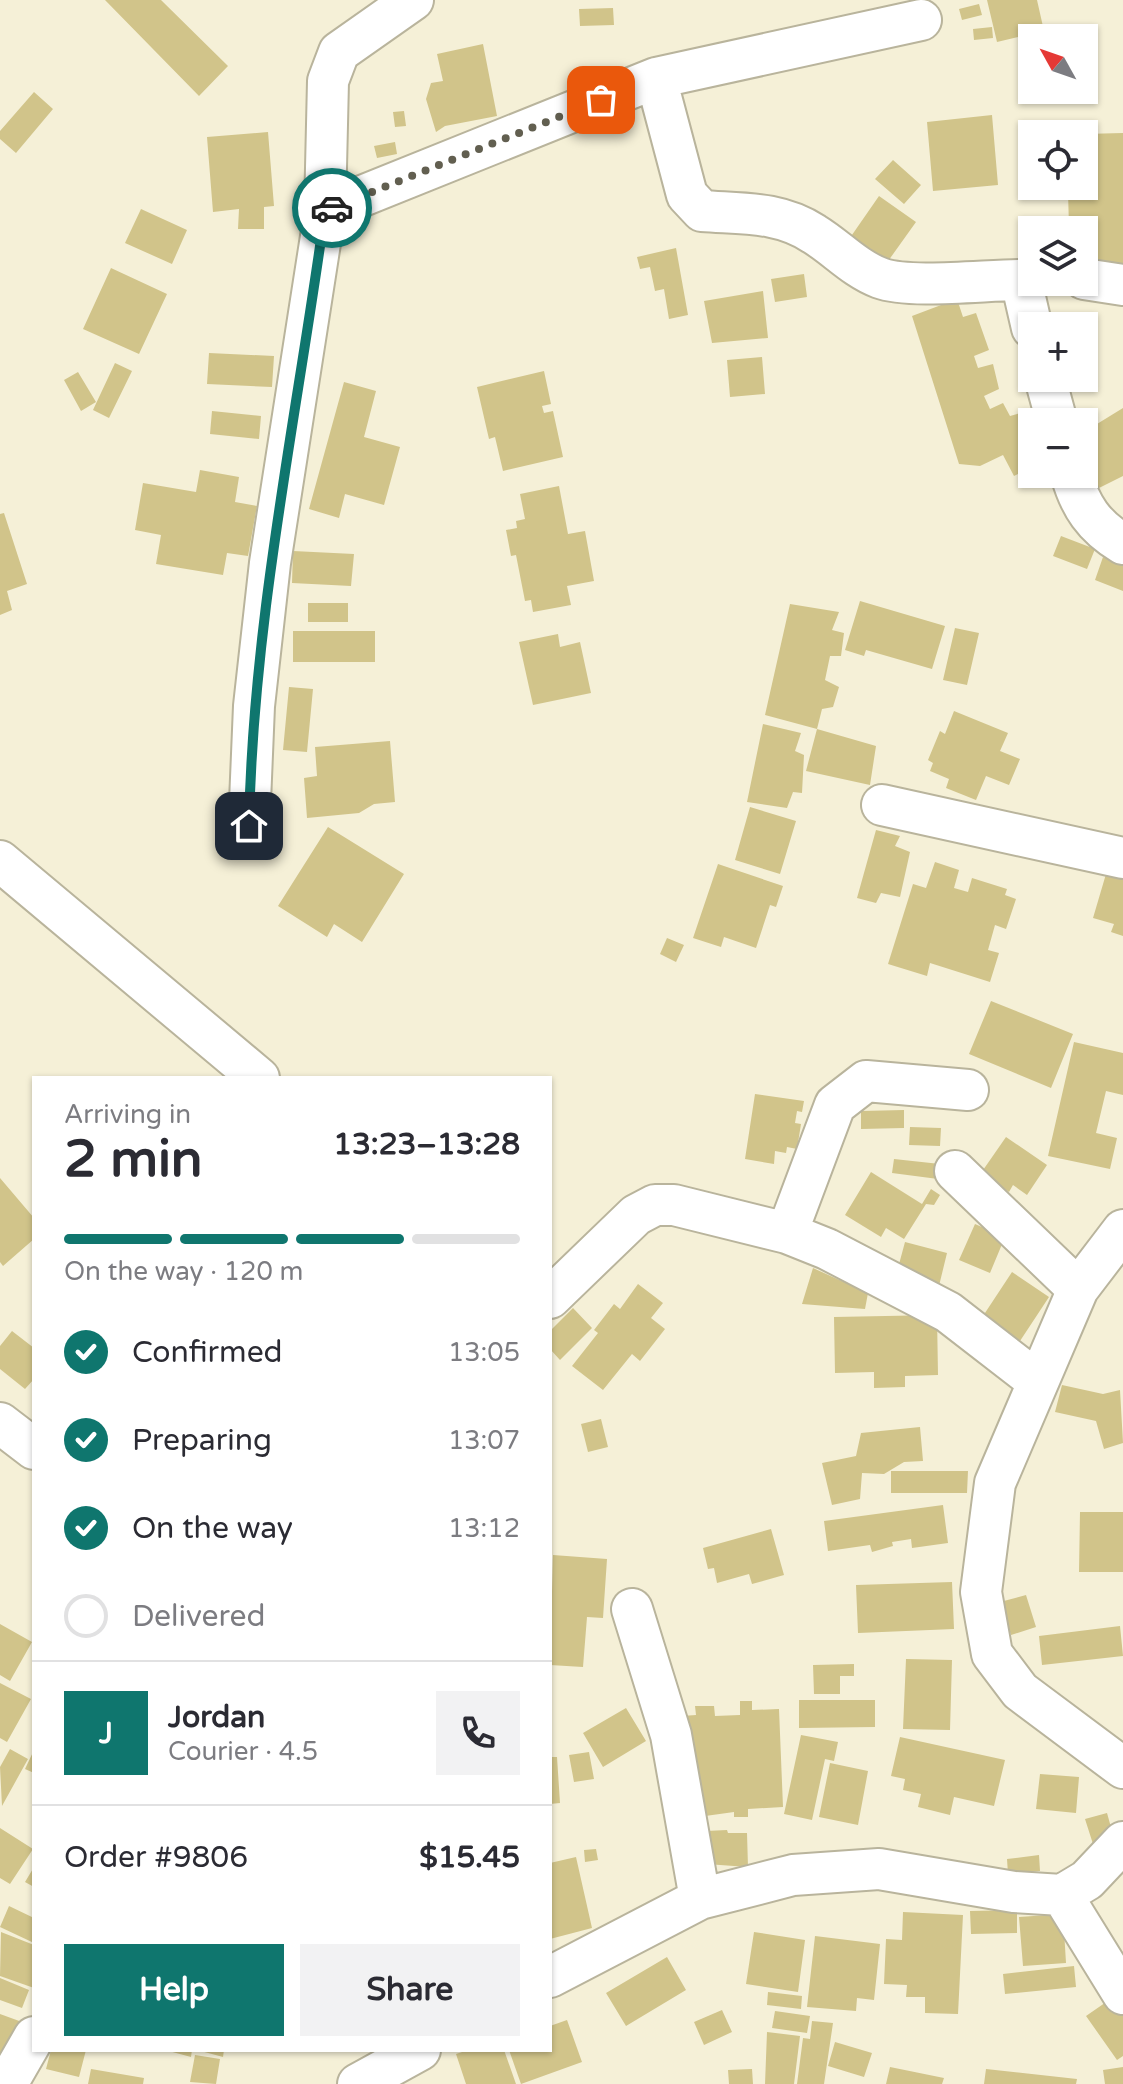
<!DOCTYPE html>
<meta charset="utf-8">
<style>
body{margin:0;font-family:"Varela Round",sans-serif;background:#f2f2f3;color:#2b2b33;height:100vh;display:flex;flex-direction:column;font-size:30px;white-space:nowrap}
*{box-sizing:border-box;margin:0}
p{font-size:26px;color:#7c7c81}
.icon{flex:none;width:44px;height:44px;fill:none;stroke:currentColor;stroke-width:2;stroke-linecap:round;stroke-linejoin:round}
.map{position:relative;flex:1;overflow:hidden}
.side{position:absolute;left:32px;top:1076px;width:520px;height:976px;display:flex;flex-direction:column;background:#fff;border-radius:0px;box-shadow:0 2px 6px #0004}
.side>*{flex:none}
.needle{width:52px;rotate:310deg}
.fabs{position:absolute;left:1018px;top:24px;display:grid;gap:16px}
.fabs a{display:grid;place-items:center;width:80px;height:80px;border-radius:0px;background:#fff;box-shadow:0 2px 6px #0004;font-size:40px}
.pin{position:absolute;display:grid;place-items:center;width:68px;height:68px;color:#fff;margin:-34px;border-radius:16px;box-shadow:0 4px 12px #0006}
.courier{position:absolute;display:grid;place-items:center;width:80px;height:80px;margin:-40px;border:6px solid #0f766e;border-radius:50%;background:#fff;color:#222;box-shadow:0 2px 10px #0007}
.headline em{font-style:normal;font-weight:700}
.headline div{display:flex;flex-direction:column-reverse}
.headline{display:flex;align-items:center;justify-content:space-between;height:136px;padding:0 32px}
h1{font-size:52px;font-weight:700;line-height:60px}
.bar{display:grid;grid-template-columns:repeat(4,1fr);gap:12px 8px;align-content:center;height:96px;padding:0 32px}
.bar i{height:10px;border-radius:6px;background:#e1e1e2}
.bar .active{background:#0f766e}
.bar p{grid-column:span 4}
.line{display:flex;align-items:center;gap:20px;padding:0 32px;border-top:2px solid #e1e1e2}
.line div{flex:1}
.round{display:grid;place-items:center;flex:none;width:84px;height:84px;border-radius:0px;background:#f2f2f3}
ol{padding:0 32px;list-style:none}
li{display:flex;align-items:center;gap:24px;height:88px}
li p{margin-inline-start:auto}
li .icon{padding:8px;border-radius:50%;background:#0f766e;color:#fff;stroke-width:4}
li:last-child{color:#7c7c81}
li i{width:44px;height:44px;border:4px solid #e1e1e2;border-radius:50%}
.button{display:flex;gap:16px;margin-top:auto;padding:16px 32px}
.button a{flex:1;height:92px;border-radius:0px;background:#0f766e;color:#fff;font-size:32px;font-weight:700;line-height:92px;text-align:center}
.button a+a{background:#f2f2f3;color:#2b2b33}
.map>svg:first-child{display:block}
.building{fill:#d1c48a}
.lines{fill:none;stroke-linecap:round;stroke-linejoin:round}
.street-casing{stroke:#b9b49c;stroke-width:44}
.street{stroke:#fff;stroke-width:40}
.done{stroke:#625f50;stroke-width:8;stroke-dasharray:0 14.4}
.route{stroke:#0f766e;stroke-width:10}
</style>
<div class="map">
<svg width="1123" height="2084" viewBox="0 0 1123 2084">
<rect width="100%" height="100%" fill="#f5f0d7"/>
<!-- building -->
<path class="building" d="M105,0H161L228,66L199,96Z
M987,0H1037L1044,31L997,42Z
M979,4L982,15L962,20L959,9Z
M613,8L614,25L580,26L579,9Z
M992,27L993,38L974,40L973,29Z
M483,44L497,116L445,126L436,132L426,99L431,83L443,81L437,54Z
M34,92L53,109L16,153L0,139V131Z
M404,111L406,126L395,127L393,112Z
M992,115L998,185L933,191L927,122Z
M268,132L274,206L264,207V229H238L239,209L213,212L207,137Z
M1123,133V265L1085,267L1084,226L1069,227L1068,192L1087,191L1084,134Z
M395,142L397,154L377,158L374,146Z
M893,160L921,185L904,204L875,179Z
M879,196L916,222L881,271L845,245Z
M141,209L187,230L172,264L125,243Z
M676,248L688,315L669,319L664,289L655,291L650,267L640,269L637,257Z
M111,268L167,294L139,354L83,329Z
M804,274L807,297L775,302L771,279Z
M763,291L768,338L712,343L704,301Z
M957,299L963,317L976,313L989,350L974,356L978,368L993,364L999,389L984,396L990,409L1003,403L1010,416L1035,409L1040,422H1032V467L1014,476L1003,455L980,466L959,464L912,316Z
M209,353L274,356L272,387L207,384Z
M762,357L765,394L730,397L727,360Z
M115,363L132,371L109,418L93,410Z
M544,371L551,404L542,406L544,413L553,411L563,457L503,471L495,437L489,439L477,387Z
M78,372L96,402L81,411L64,380Z
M344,382L376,391L364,437L400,447L384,505L345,494L339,518L309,509Z
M1123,408V476L1097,489L1084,469V432Z
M212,411L261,416L259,439L210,434Z
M200,470L239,477L235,502L257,506L248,556L227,553L223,575L156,564L161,535L135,530L143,483L196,492Z
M559,486L568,534L585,531L594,581L567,586L571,605L533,612L531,600L525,601L516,555L511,556L506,530L517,528L516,521L525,519L520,494Z
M4,513L27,584L7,591L12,610L0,615V514Z
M1061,536L1095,549L1087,569L1053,556Z
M293,551L354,554L351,586L292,583Z
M1103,557L1123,564V591L1095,580Z
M860,601L945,626L932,669L866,650L864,656L845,650Z
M308,603H348V622H308Z
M790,604L839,612L832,630L844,633L841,656H830L825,680L839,687L833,707L822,709L817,729L765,715Z
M955,628L979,633L967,685L943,680Z
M293,631H375V662H293Z
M558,634L560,647L580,642L591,693L533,705L519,642Z
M289,687L313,689L307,752L283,750Z
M954,711L1008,733L1000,751L1020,759L1009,785L986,776L976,800L946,788L949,779L930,771L933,763L928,760L940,731L945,734Z
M763,724L801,733L795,751L804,755L802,793L793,792L787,808L747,802Z
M817,729L876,746L870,785L806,771Z
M390,741L395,802L374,804L359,813L307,818L304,778L317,776L315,747Z
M750,807L796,821L780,874L735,860Z
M328,827L404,874L362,942L334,924L327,937L278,906Z
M876,830L900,836L895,846L910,852L900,897L881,893L876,903L857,898Z
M935,862L959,870L954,888L968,892L972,878L1007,889L1005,895L1016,899L1006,929L995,925L988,950L999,953L990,982L930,963L927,976L888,964L913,884L926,888Z
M718,864L783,886L776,907L770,905L756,948L724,937L721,947L693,938Z
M1106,874L1123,879V936L1111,932L1114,924L1093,918Z
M667,938L684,945L676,962L660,954Z
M991,1001L1073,1034L1051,1088L969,1054Z
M1074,1042L1123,1053V1095L1106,1091L1096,1133L1117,1138L1110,1169L1048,1156Z
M755,1094L804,1101L802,1112L797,1111L795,1123L801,1124L797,1149L787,1147L786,1153L775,1151L774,1164L745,1159Z
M904,1110V1128L861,1129V1111Z
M910,1127L941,1128L940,1146L909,1145Z
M1006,1137L1047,1165L1027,1195L1013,1185L1009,1192L981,1173Z
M894,1159L940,1164L938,1179L892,1173Z
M871,1172L922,1204L931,1189L940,1195L934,1205L926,1204L904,1239L886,1228L881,1237L845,1215Z
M0,1178L34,1218V1239L3,1266L0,1262Z
M975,1224L1005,1237L990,1273L959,1260Z
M905,1242L947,1253L938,1290L895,1279Z
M813,1268L868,1293L865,1309L802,1304Z
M1012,1272L1049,1297L1020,1341L983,1316Z
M638,1284L663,1303L651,1318L665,1329L640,1361L632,1354L603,1390L572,1366L598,1333L594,1330L614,1304L620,1309Z
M573,1308L592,1328L560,1360L550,1349V1331Z
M937,1315L938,1375L905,1376V1387L874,1388V1372L835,1373L834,1317Z
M12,1331L34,1348V1379L25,1389L0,1369V1346Z
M1062,1385L1103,1394L1120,1390L1123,1443L1104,1449L1096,1421L1055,1412Z
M601,1419L608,1447L588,1452L581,1424Z
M920,1427L923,1461L904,1462L884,1474L862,1473L860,1499L832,1505L822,1463L856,1456L861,1433Z
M891,1471H968L967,1493H891Z
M943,1505L948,1543L912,1548L911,1539L892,1542L893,1546L872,1552L870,1545L828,1551L824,1521Z
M1080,1512H1123V1572H1079Z
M771,1529L784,1575L752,1584L749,1574L717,1583L714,1568L708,1569L703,1548Z
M553,1555L607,1559L603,1618L587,1617L583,1667L550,1665Z
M952,1582L954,1629L858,1633L856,1585Z
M1026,1595L1036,1627L1011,1635L1000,1602Z
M0,1624L32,1642L10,1681L0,1675Z
M1120,1626L1123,1656L1042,1665L1039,1636Z
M906,1659L952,1660L950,1730L903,1729Z
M854,1664V1676H840V1694H814L813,1665Z
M0,1683L31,1699L7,1742L0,1738Z
M799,1700H875V1727L799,1728Z
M740,1701H752V1710L779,1709L783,1807L748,1809V1817H734V1812L698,1817L682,1716L696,1715L695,1706H714L715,1716L740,1715Z
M626,1708L646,1741L603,1767L583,1733Z
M801,1735L838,1742L834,1761L825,1759L812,1820L784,1814Z
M900,1737L1005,1760L994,1806L954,1797L950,1815L918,1807L921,1794L903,1790L905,1779L891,1776Z
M10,1749L28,1759L2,1806L0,1767Z
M34,1750V1773L25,1769Z
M589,1752L594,1779L574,1782L569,1755Z
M550,1757H557L560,1803L550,1804Z
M830,1763L868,1771L858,1825L819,1817Z
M1040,1774L1079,1777L1076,1813L1036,1809Z
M1107,1813L1114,1838L1093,1844L1085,1819Z
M0,1828L33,1849L10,1884L0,1878Z
M727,1830L728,1833H747L748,1867L706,1864V1831Z
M596,1849L598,1860L585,1862L584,1850Z
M1039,1855L1040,1871L1008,1874L1007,1859Z
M576,1857L592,1928L550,1939V1863Z
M34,1867V1887L25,1882Z
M9,1906L34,1918V1943L0,1927Z
M1017,1910V1933L971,1934L970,1911Z
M903,1912L963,1915L958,2014L925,2013V1997H906L907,1985L884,1984L886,1939L902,1940Z
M1063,1914L1066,1963L1023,1966L1019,1917Z
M1,1932L34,1945V1988L0,1976Z
M754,1932L805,1940L798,1992L746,1984Z
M815,1936L880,1944L874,2000L857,1998L856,2011L807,2007Z
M667,1957L686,1990L626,2026L606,1993Z
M1074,1966L1076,1987L1005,1994L1003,1974Z
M0,1978L29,1990L22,2008L0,2000Z
M768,1992L802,1996L801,2009L767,2005Z
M1112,1998L1123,2013V2056L1117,2060L1086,2016Z
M722,2010L732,2032L704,2045L694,2022Z
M775,2011L810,2016L807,2033L772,2028Z
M0,2014L22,2022L0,2080Z
M567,2020L582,2062L521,2084L509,2050H550V2026Z
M812,2021L833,2023L824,2084H797L803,2038L810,2039Z
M767,2032L800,2036L794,2084H765Z
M835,2042L872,2053L864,2077L828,2066Z
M51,2050H86L79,2077L46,2069Z
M165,2050H192L191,2057Z
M197,2050H224L223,2057Z
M468,2050H504L516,2084H466L456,2054Z
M195,2055L220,2059L216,2084L190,2082Z
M890,2067L944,2078L942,2084H886Z
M1123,2067V2084H1105L1103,2070Z
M91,2069L144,2078L143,2084H88Z
M752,2069L753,2084H729L728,2070Z
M986,2069L1077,2079L1076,2084H984Z"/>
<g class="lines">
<!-- street casing -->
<g class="street-casing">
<path id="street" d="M656,78L921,20
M325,211L656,78L687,195L702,211C742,214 779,211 814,234C837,248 854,268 880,278C910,289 985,280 1021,280L1032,328
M1084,279L1123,285
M1045,378L1057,422
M1071,474C1080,506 1094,527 1123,544
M882,805L1123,858
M249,826L254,706L270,563L325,211L328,81L339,52L413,0
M0,861L259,1078
M955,1171L1078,1289
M1123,1230L1078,1289L995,1483L981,1592L992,1654L1020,1691L1123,1768
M787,1233L835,1105L866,1081L968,1090
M550,1298L636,1215L655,1205H674L787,1233L827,1249L948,1312L1037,1381
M0,1423L34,1449
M632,1609L671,1735L700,1899
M1062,1895L1123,1994
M550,1977L700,1899L793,1875L879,1869L1014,1892L1062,1895L1087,1880L1123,1842
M7,2084L34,2037
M358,2084L420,2050"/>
</g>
<!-- street -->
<use href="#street" class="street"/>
</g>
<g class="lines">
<!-- done -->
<path class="done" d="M332,208L601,100"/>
<!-- route -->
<path class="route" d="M249,826C253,619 297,416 325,211L332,208"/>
</g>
</svg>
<div class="fabs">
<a><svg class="needle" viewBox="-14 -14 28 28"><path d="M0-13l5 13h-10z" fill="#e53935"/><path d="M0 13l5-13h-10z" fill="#7c7c81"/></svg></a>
<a><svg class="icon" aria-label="locate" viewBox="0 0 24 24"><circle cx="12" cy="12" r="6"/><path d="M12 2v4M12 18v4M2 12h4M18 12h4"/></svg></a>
<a><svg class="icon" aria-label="layers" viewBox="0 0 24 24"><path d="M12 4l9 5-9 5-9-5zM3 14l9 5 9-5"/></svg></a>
<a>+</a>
<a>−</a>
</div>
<div class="pin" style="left:601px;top:100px;background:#ea580c"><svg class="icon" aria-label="bag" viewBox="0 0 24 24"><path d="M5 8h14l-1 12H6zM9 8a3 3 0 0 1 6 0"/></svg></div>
<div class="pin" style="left:249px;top:826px;background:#1f2937"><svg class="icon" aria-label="home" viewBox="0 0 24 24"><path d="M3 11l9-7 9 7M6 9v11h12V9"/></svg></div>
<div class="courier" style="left:332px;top:208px"><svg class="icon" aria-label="car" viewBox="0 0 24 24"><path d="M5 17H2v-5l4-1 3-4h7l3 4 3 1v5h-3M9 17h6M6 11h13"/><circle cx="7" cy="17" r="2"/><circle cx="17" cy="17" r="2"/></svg></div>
<section class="side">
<div class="headline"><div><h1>2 min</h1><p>Arriving in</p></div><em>13:23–13:28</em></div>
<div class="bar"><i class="active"></i><i class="active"></i><i class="active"></i><i></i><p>On the way · 120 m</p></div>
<ol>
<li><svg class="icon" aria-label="check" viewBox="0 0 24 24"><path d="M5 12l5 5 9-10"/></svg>Confirmed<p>13:05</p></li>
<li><svg class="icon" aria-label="check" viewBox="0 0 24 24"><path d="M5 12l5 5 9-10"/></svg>Preparing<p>13:07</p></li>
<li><svg class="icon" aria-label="check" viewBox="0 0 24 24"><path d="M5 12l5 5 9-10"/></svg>On the way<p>13:12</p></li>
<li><i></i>Delivered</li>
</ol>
<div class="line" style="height:144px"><b class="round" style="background:#0f766e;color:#fff">J</b><div><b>Jordan</b><p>Courier · 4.5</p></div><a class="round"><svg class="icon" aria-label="phone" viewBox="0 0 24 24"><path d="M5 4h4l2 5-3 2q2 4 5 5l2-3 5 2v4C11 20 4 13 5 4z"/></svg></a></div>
<div class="line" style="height:104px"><div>Order #9806</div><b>$15.45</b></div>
<div class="button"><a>Help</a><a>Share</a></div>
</section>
</div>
